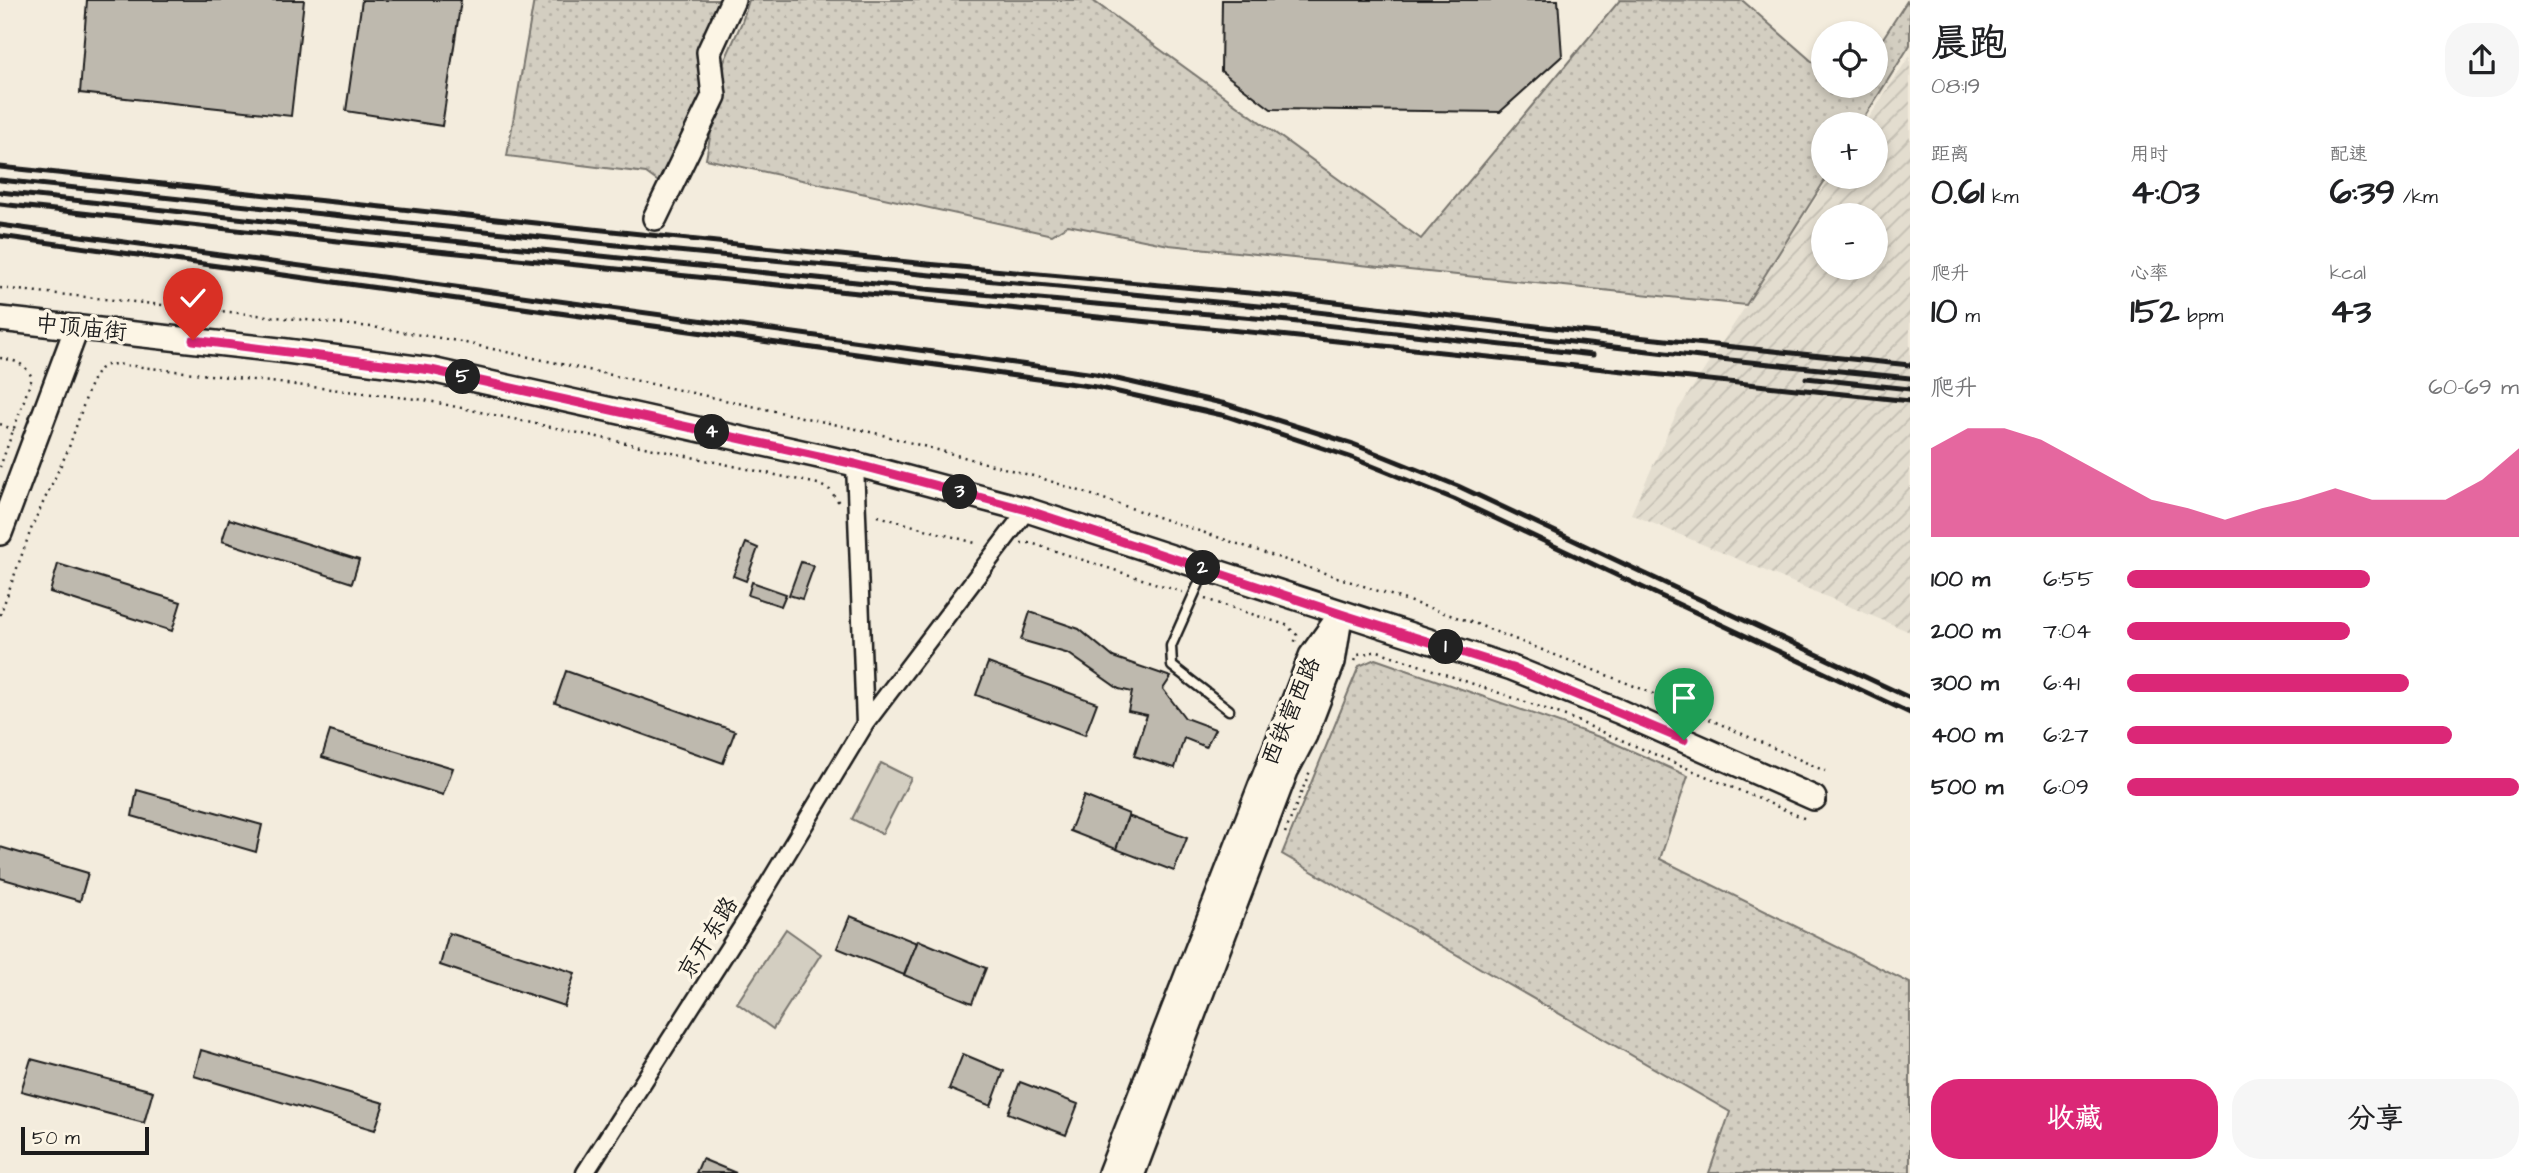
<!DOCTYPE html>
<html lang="zh">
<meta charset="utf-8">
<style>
:root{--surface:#fff;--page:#f6f6f6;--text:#202124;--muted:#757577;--accent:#db2777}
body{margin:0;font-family:"Architects Daughter","LXGW WenKai TC",sans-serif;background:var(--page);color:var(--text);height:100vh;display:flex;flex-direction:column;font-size:26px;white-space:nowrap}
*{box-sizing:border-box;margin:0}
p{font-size:23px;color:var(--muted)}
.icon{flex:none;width:38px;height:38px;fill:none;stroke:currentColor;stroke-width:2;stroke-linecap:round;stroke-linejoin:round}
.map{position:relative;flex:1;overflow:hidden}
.details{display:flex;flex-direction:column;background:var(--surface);width:630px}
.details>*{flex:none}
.fabs{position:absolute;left:1811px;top:21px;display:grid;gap:14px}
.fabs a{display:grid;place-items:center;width:77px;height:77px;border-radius:50%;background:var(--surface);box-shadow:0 4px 10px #0003;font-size:35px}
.scale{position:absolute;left:21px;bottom:18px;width:128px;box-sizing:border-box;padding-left:7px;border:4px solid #1c1c1c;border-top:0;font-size:19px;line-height:24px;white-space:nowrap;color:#1c1c1c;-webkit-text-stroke:5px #fcf5e5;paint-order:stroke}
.pin{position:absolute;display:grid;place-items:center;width:60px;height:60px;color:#fff;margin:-72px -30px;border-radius:50% 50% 50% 0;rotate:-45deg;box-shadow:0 0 7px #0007}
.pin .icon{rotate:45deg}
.km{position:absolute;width:35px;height:35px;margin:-18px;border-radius:50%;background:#222;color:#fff;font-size:19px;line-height:35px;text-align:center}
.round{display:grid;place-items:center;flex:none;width:74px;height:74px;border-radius:28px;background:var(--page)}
.overview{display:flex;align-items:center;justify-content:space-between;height:119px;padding:0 21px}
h1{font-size:38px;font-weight:800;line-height:52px}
.figures{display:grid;grid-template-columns:repeat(3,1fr);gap:10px;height:119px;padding:7px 21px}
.figures div{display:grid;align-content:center}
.figures b{font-size:35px;font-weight:800}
.figures small{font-size:19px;font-weight:400}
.figures p{font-size:19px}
.chart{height:196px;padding:14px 21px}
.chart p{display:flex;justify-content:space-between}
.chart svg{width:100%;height:126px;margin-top:7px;fill:var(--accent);opacity:.7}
.action{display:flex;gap:14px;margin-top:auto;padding:14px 21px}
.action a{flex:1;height:80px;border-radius:28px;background:var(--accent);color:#fff;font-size:28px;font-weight:800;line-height:80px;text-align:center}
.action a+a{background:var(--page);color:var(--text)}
ul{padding:0 21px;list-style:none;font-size:23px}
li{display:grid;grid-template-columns:112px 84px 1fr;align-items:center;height:52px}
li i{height:18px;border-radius:9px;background:var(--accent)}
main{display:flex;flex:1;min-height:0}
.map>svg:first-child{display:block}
</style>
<main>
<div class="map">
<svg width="1910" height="1173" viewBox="0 0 1910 1173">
<defs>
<pattern id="industrial-furrows" width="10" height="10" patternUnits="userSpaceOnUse" patternTransform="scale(1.75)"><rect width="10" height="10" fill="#e3ddcf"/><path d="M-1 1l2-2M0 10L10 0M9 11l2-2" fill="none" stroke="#c2bdb1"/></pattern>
<pattern id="park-dots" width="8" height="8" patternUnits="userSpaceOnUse" patternTransform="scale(1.75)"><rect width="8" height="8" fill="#d3cec1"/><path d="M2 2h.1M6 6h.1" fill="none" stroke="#b5b0a5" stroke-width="1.8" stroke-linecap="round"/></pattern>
</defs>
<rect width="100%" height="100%" fill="#f3ecdd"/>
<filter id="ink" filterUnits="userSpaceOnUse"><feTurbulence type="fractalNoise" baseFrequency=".0143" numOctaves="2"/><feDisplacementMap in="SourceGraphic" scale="14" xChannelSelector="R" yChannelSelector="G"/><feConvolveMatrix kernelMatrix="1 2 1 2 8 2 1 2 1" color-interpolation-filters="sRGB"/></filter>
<g filter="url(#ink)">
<path fill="url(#industrial-furrows)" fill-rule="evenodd" d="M1910,55V632L1631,514L1678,410L1830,177H1876V124H1865ZM1824,215H1876V268H1824Z"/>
<path fill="#d3cec1" stroke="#78756e" stroke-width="2" d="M881,763L911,778L882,834L852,819Z
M786,929L821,954L773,1029L737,1003Z"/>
<path fill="url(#park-dots)" stroke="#78756e" stroke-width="2" d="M534,0H724L707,96L664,186L646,173L507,156Z
M749,0H1092L1421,239L1620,0L1743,1L1823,71L1824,86H1841L1848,92L1852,86H1876V49L1907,1L1910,4V45L1860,124H1824V177H1827L1746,305L1169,245L1068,225L1052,235L706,159L724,62L742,22Z
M1375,659L1605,739L1688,776L1660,859L1910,983V1173H1709L1730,1112L1282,854L1359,666Z"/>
<path fill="#beb9ae" stroke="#1c1c1c" stroke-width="2" d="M87,0H304L291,116L80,93Z
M362,0H461L442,126L346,111Z
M1222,0H1558L1562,56L1500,112L1271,109L1221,71Z
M229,519L359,560L352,583L222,541Z
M746,543L758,548L746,581L733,576Z
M801,562L814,566L802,599L789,595Z
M58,564L181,602L172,631L50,592Z
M752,582L786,594L781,606L748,595Z
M1030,612L1079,629L1113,657L1171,677L1163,689L1185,718L1215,729L1206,747L1184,738L1175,768L1134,756L1147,715L1128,711L1132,692L1119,689L1069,654L1021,640Z
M988,663L1097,703L1085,735L976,695Z
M566,671L735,731L723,763L555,703Z
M330,731L453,768L443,795L322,757Z
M137,790L262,825L256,852L132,816Z
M1084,796L1129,814L1116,849L1070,831Z
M1128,816L1187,838L1174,871L1116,849Z
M0,847L88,873L80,901L0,878Z
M850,916L917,943L904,975L837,948Z
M449,933L575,973L564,1006L440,965Z
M918,940L986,968L972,1003L904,975Z
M201,1050L384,1103L375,1130L194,1076Z
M963,1054L1004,1071L991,1106L949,1089Z
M31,1059L153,1091L144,1123L21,1091Z
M1020,1082L1078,1104L1066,1135L1008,1113Z
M702,1159L736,1173H696Z"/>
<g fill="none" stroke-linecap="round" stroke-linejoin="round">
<g stroke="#1c1c1c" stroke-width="13">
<path id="lane" d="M1204,572L1171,646L1172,666L1229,710"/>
</g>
<g stroke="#1c1c1c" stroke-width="21">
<path id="street" d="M855,464L865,724
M585,1173L751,913L865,724L1027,510"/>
</g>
<g stroke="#1c1c1c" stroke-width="28">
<path id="secondary" d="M655,218L714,96L709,52L733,0
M0,319L279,350L431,370L855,464L1027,510L1512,668L1618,711L1814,798
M0,533L77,327
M1110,1173L1311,656L1341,614
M1133,1173L1286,771L1305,735L1333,662L1339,624"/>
</g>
<path stroke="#1c1c1c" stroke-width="2.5" stroke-dasharray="2 5" stroke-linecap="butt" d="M0,288L372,327L452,340L879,434L1044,479L1471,622L1642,689L1825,771
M0,358C15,360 26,364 32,378L0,467
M0,424L14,430
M878,516L979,544
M1021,543H1031L1182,592
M1205,599L1286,625L1297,635L1294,644
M0,615L33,524L68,450L91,383L100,369L107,365L116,364L424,400L818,484L830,490L840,504
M1355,661L1358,655L1378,651L1563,715L1806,819
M1285,833L1310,771"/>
<use href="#lane" stroke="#fcf5e5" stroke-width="8"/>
<use href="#street" stroke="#fcf5e5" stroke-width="16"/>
<use href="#secondary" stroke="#fcf5e5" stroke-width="23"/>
<path stroke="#1c1c1c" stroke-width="5" d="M0,167L927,264L1293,297L1578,331L1910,365
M0,180L645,248L1291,309L1700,357L1910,378
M0,192L354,231L925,289L1289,321L1593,355
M0,204L347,242L1289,336L1910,401
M0,225L1095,374L1226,404L1353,444L1458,486L1910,698
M0,236L1096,387L1226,416L1350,457L1454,499L1910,713
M1806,378L1910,389"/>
</g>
</g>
<g fill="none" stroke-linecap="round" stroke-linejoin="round" filter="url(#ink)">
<g stroke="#fff" stroke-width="14">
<path id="route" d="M193,340L431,370L855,464L1027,510L1341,614L1512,668L1684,740"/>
</g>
<use href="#route" stroke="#db2777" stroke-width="9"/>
</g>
<g text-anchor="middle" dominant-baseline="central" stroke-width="7" stroke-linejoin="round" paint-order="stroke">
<g font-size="23" fill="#1c1c1c" stroke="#fcf5e5">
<text transform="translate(81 328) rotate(6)">中顶庙街</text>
<text transform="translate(1291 711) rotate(-67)">西铁营西路</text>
<text transform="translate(708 938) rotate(-58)">京开东路</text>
</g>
</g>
</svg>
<div class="fabs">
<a><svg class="icon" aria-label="locate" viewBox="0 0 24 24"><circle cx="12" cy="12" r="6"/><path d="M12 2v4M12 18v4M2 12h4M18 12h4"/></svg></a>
<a>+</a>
<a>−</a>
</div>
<div class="scale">50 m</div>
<div class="pin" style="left:1684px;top:740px;background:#1e9e55"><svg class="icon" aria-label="arrive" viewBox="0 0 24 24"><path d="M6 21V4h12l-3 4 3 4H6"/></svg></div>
<div class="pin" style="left:193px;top:340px;background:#d93025"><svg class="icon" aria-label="check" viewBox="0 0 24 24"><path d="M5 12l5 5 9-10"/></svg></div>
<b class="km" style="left:1446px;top:647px">1</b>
<b class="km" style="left:1203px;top:568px">2</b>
<b class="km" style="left:960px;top:492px">3</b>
<b class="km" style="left:712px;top:432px">4</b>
<b class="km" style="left:463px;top:377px">5</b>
</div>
<section class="details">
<div class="overview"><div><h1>晨跑</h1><p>08:19</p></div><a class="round"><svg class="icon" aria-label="share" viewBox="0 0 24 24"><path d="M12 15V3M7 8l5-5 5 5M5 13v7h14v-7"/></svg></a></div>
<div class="figures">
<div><p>距离</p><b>0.61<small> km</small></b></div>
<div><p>用时</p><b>4:03</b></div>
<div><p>配速</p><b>6:39<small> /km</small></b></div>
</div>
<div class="figures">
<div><p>爬升</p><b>10<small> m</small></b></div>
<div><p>心率</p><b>152<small> bpm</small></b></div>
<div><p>kcal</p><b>43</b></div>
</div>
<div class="chart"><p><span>爬升</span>60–69 m</p>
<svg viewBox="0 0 160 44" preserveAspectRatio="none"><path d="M0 44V13L10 6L20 6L30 10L40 17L50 24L60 31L70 34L80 38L90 34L100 31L110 27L120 31L130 31L140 31L150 24L160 13V44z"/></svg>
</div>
<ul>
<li><b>100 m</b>6:55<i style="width:62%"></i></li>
<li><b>200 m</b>7:04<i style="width:57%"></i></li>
<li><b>300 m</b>6:41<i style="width:72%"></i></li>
<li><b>400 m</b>6:27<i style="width:83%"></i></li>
<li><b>500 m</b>6:09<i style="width:100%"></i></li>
</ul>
<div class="action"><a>收藏</a><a>分享</a></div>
</section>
</main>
